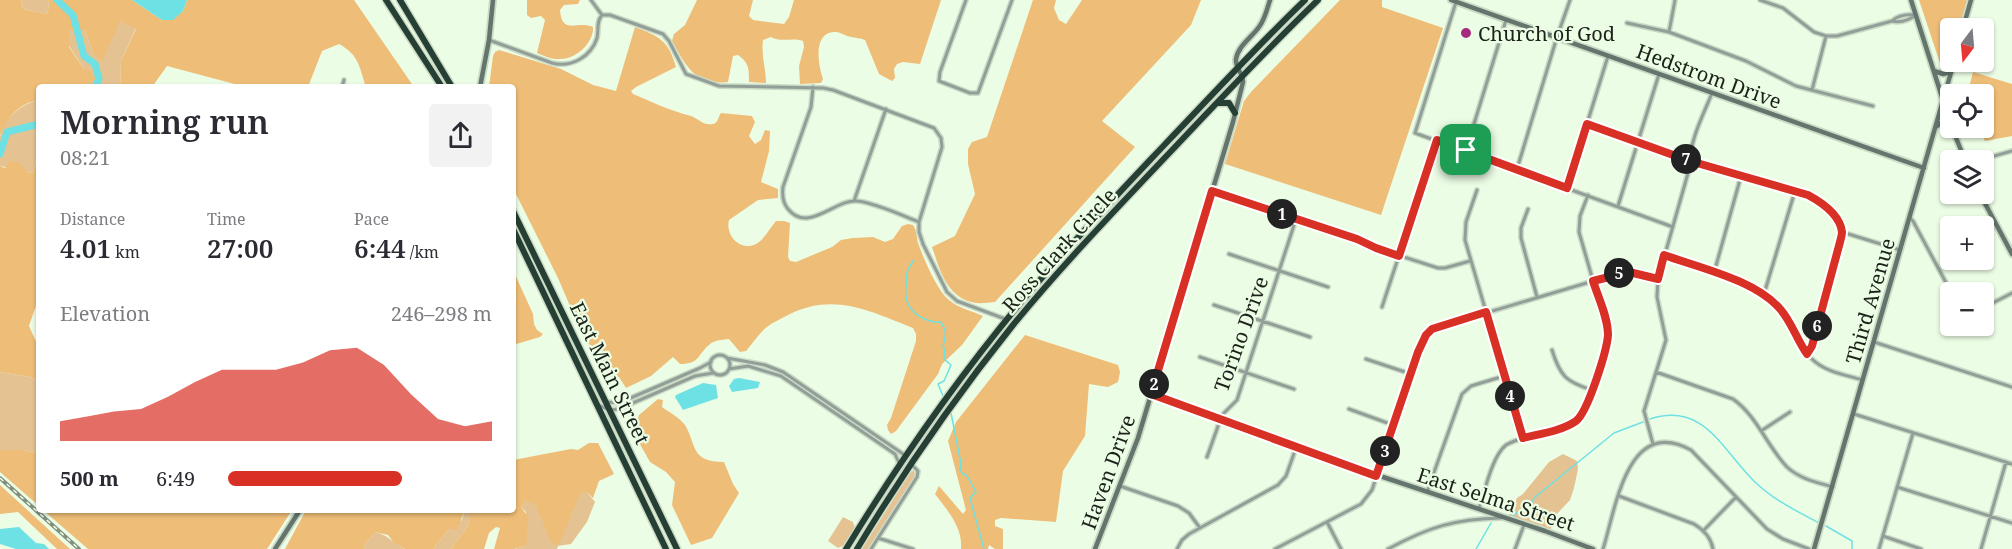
<!DOCTYPE html>
<meta charset="utf-8">
<style>
:root{--surface:#fff;--page:#f2f2f3;--text:#2b2b33;--muted:#7c7c81;--accent:#d93025}
body{margin:0;font-family:"Noto Serif",serif;background:var(--page);color:var(--text);height:100vh;display:flex;flex-direction:column;font-size:22px;white-space:nowrap}
*{box-sizing:border-box;margin:0}
p{font-size:20px;color:var(--muted)}
.icon{flex:none;width:33px;height:33px;fill:none;stroke:currentColor;stroke-width:2;stroke-linecap:round;stroke-linejoin:round}
.map{position:relative;flex:1;overflow:hidden}
.drawer{position:absolute;left:36px;top:84px;width:480px;height:429px;display:flex;flex-direction:column;background:var(--surface);border-radius:6px;box-shadow:0 2px 4px #0004}
.drawer>*{flex:none}
.needle{width:39px;rotate:196deg}
.controls{position:absolute;left:1940px;top:18px;display:grid;gap:12px}
.controls a{display:grid;place-items:center;width:54px;height:54px;border-radius:6px;background:var(--surface);box-shadow:0 2px 4px #0004;font-size:30px}
.pin{position:absolute;display:grid;place-items:center;width:51px;height:51px;color:#fff;margin:-26px;border-radius:12px;box-shadow:0 3px 9px #0006}
.km{position:absolute;width:30px;height:30px;margin:-15px;border-radius:50%;background:#222;color:#fff;font-size:16px;line-height:30px;text-align:center}
.round{display:grid;place-items:center;flex:none;width:63px;height:63px;border-radius:6px;background:var(--page)}
.overview{display:flex;align-items:center;justify-content:space-between;height:102px;padding:0 24px}
h1{font-size:33px;font-weight:600;line-height:45px}
.figures{display:grid;grid-template-columns:repeat(3,1fr);gap:9px;height:102px;padding:6px 24px}
.figures div{display:grid;align-content:center}
.figures b{font-size:26px;font-weight:600}
.figures small{font-size:16px;font-weight:400}
.figures p{font-size:16px}
.chart{height:168px;padding:12px 24px}
.chart p{display:flex;justify-content:space-between}
.chart svg{width:100%;height:108px;margin-top:6px;fill:var(--accent);opacity:.7}
ul{padding:0 24px;list-style:none;font-size:20px}
li{display:grid;grid-template-columns:96px 72px 1fr;align-items:center;height:45px}
li i{height:15px;border-radius:8px;background:var(--accent)}
.map>svg:first-child{display:block}
</style>
<div class="map">
<svg width="2012" height="549" viewBox="0 0 2012 549">
<rect width="100%" height="100%" fill="#ecfde5"/>
<path fill="#e5c291" d="M21,0H48L49,6L47,14L23,9Z
M120,21L136,28L121,61L120,87H89L95,80L84,69L69,46V30H85L93,53Z
M39,100V147L33,173L0,166C0,156 0,146 0,137C3,119 22,103 39,100Z
M0,372L30,377L39,381V454L23,450H0Z
M1563,454L1577,461L1578,469L1574,488L1570,500L1556,515L1550,531L1508,517L1517,498L1523,494L1549,462Z
M914,470L916,477L870,549H862L910,473Z
M582,492H587L595,502L587,522L571,544L558,546L557,549H514L525,546L526,512L521,507L526,501L535,503L578,497Z
M465,510H470V523L451,549H433L449,529L462,520Z
M843,517L853,522L855,528L844,545L838,548L828,541Z
M375,532C388,535 393,543 405,549H364L365,544Z"/>
<path fill="#eebd77" d="M0,0H21L23,9L47,14L49,6L48,0H132L162,20H172L183,11L187,0H354L414,87H366C359,66 359,55 339,44L322,51L308,87H246L167,66L152,87H120L121,61L136,29L120,21L102,61L93,53L85,30H69V47L84,69L91,71L95,80L89,87H39V100C19,103 8,117 0,135Z
M527,0H580L578,4L564,5L560,10C562,36 578,20 593,27C594,43 576,59 561,59C552,60 544,56 537,53L545,20L541,16L531,18L527,15Z
M697,0H753L749,16L753,20L784,24L789,17L794,0H941L920,64L903,62L897,64L894,69L895,78L892,81L879,74L865,40C860,38 856,38 851,37C846,36 841,33 837,32C812,30 818,65 823,79L821,83L800,84L799,66L804,47L803,41C791,37 782,43 771,37L763,40C761,56 766,68 766,83L749,82C749,68 749,63 738,55L733,56L728,82C695,86 686,66 672,41L674,34L685,25Z
M1033,0H1056L1054,8L1059,20L1066,24L1082,0H1201L1191,25L1102,121L1135,147L995,302C990,302 982,304 976,303C947,299 940,270 932,247L955,236L975,194L968,164V149L972,142L987,137Z
M1340,0H1382V7L1443,28L1381,215L1225,164L1244,101L1251,92Z
M1919,0H1967L1959,28H1950V59L1942,69Z
M635,27C659,36 669,41 676,67L636,87L631,91L633,94C652,102 671,111 691,116C699,119 704,126 713,124C718,123 718,117 721,113L752,116L755,122L749,136L755,144L761,140L765,130L770,131L769,151L761,182L778,189V198L758,200L729,220C725,235 740,252 756,244C763,241 770,228 776,221H784L790,223L788,257L790,261L796,262L832,247L841,240L853,238L873,237L885,242L893,239L902,226L908,224L913,225C917,231 916,236 918,243C924,259 936,289 949,300C958,308 972,311 983,316L962,345L942,364L938,374L896,431L891,434L888,430L887,425L891,418L916,341V334L913,328C869,311 834,292 788,315C781,319 773,322 767,327C759,333 753,343 746,351L740,352L729,339C721,340 714,340 709,345C697,355 700,364 680,364L673,357L651,376L626,388L619,377H609L594,348L585,341L558,278L513,188V87H489L493,56L495,52L499,50L561,69L593,85L616,91Z
M1973,72L2012,84V136L1985,141L1978,128H1983V94H1976L1969,88Z
M39,147V297L29,326L39,348V381L30,377L0,372V166L5,168L10,161L20,163L27,172L33,173Z
M513,270L533,314L534,324L537,330L543,334L540,337L513,345Z
M1025,335L1118,365L1120,372L1118,382L1108,387L1089,384L1085,436L1063,471L1056,522L1001,518L995,520V526L1003,529V549H995L989,545L988,549H961C963,527 947,510 935,494L939,486L963,514L966,510L948,441L956,422Z
M658,399L663,400L662,407C669,412 680,418 685,425C697,445 690,462 724,462L733,484L739,493L712,538L691,545L672,505L675,482L666,472L650,462L637,439L635,427L639,415Z
M589,443H598L614,474L599,481L593,498L587,492H582L578,498L560,542L555,545L551,541L535,504L526,501L521,507L529,518C524,531 530,536 525,546L514,549H494L500,528L496,527L489,533L484,549H451L470,523V510H513V460L571,449L578,450Z
M0,450H23L39,454V506L0,472Z
M0,485L70,549H57L18,512L0,514Z
M43,510H292L267,549H88Z
M306,510H465L457,530L449,529L433,549H405L394,543L388,535L375,532L365,544L364,549H285Z"/>
<path fill="#6ee1e4" d="M132,0H187L183,11L173,20H162Z
M739,378L760,382L758,388L732,392L729,386L734,379Z
M703,383L716,385L718,398L683,410L675,397L676,395Z
M19,527L36,543L44,544L49,549H16L0,544V529Z"/>
<g fill="none" stroke-linecap="round" stroke-linejoin="round">
<path stroke="#6ee1e4" stroke-width="1.5" d="M914,260C905,272 907,274 906,287C904,303 912,314 927,320C933,322 936,323 941,322C948,334 945,335 943,347L945,349L944,359L951,365L944,381L938,384L943,396
M951,413L961,464L960,469L962,473L967,476L976,492L970,498L984,549
M1650,419C1705,401 1723,452 1756,483C1775,501 1797,511 1819,523
M1512,516L1531,504L1534,498L1614,433L1643,422
M1826,526L1852,541V549
M1476,549L1491,523"/>
<path stroke="#6ee1e4" stroke-width="7" d="M57,0L73,15L84,56L95,64L99,79L95,87
M0,154L7,132L39,124"/>
<g stroke="#cbdac5" stroke-width="6">
<path id="street" d="M591,0L602,15
M966,0L940,72L939,81L970,93H978L1012,0
M1760,0L1783,8L1814,32L1826,36H1837L1892,21C1900,23 1909,20 1916,15
M1456,2L1415,133L1673,227
M602,15H610L663,34L669,41L686,74L719,86L823,88L833,90L934,128L941,138L942,147L919,222V232L923,244L947,292L957,301L1008,320
M1892,21C1898,15 1907,14 1916,15
M1627,23L1669,32L1746,61L1796,86L1873,106
M1669,32L1675,0
M489,40L552,63C571,68 591,57 597,38C599,29 596,22 602,15
M342,87L344,80
M813,87L811,107L783,187C782,195 783,203 788,209C808,234 835,199 857,201C876,203 901,215 919,222
M1812,90L1826,36
M1587,124L1690,161L1808,195C1824,203 1835,215 1842,232L1900,250
M1466,150L1506,20
M1980,160L2012,151
M1517,169L1557,37L1570,0
M1567,188L1608,56
M1477,190L1466,222L1465,240L1523,438
M1212,191L1357,239L1376,248L1438,268H1445L1470,261
M854,201L886,109
M1618,206L1659,74
M1528,209L1521,228V238L1537,297
M1910,218L1913,221L1951,292
M1229,254L1328,287
M1665,255C1693,265 1740,277 1763,293C1790,313 1792,340 1812,359C1825,372 1846,375 1863,380
M1714,273L1741,176
M1764,294L1795,191
M1214,305L1310,337
M1382,307L1437,140
M1983,308L2012,293
M1874,342L2012,387
M1552,350C1560,376 1566,382 1592,390
M1807,354L1812,346L1842,232
M710 365a10 10 0 1 1 20 0a10 10 0 1 1-20 0Z
M1200,357L1294,389
M727,358L765,365L783,372L906,456
M1366,359L1411,374
M729,369L748,366L781,376L895,454L899,463
M1656,372L1733,399C1757,416 1767,446 1787,467C1800,479 1816,482 1833,487
M608,402L618,403L626,400L700,368L711,362
M598,405L610,410L619,409L695,376L713,373
M1349,409L1393,425
M1854,414L2012,464
M1761,431L1790,412
M1653,444L1644,411L1666,340L1657,297L1658,279L1690,166C1689,141 1703,116 1712,93
M1207,457L1222,415L1237,400L1296,219
M1120,486L1178,506L1189,513L1200,528
M1897,487L2012,523
M1427,492L1462,394L1471,386L1504,376
M1619,496L1694,524C1704,530 1711,537 1713,549
M1479,508C1485,491 1492,456 1506,445C1516,439 1530,436 1541,433C1553,430 1567,428 1576,421C1590,410 1601,362 1607,344L1608,333L1579,232L1580,216L1588,195
M1327,522L1341,549
M1704,530L1736,497
M1883,536L1921,549
M878,538L913,549
M871,549L917,477L918,471L912,465
M1177,549L1182,540L1189,534L1278,485L1286,476L1296,448
M1275,549L1361,504L1372,490L1418,352L1426,335L1432,329L1620,273H1638L1658,279
M1388,549C1429,527 1454,519 1501,518
M1515,549L1524,525
M1603,549C1616,508 1627,415 1691,450L1767,529L1783,539L1809,549
M1879,549L1913,433
M1981,549L2006,462"/>
</g>
<g stroke="#cbdac5" stroke-width="8">
<path id="secondary" d="M1451,0L1924,168
M1911,0L1950,122
M1963,28L1971,0
M1934,71L1943,74L1951,72
M480,87L489,40L493,0
M1937,126L1942,122L1950,125
M1952,128L1965,160
M1980,194L2012,254
M1151,394L1296,448L1545,531L1593,549
M275,549L300,510
M1095,549L1138,438L1233,122L1243,82C1243,73 1235,68 1236,59C1238,46 1252,37 1259,27C1265,19 1267,9 1270,0
M1814,549L1954,62"/>
</g>
<g stroke="#cbdac5" stroke-width="9">
<path id="highway" d="M386,0L442,87
M400,0L452,87
M1217,103H1229L1235,113
M513,211L677,549
M513,229L666,549
M846,549C899,462 957,379 1022,301C1069,245 1119,193 1169,140C1214,93 1258,45 1305,0
M857,549C904,471 956,396 1013,325C1064,263 1120,205 1175,147C1222,97 1269,47 1318,0"/>
</g>
<use href="#street" stroke="#929f99" stroke-width="3"/>
<use href="#secondary" stroke="#63756d" stroke-width="4.5"/>
<use href="#highway" stroke="#263f35" stroke-width="6"/>
<g stroke="#828e7e" stroke-width="4">
<path id="rail" d="M0,478L79,549"/>
</g>
<use href="#rail" stroke="#ecfde5" stroke-width="1.5" stroke-dasharray="4.5" stroke-linecap="butt"/>
</g>
<g fill="none" stroke-linecap="round" stroke-linejoin="round">
<g stroke="#fff" stroke-width="12">
<path id="route" d="M1587,124L1690,161L1808,195C1821,202 1840,215 1842,232C1842,235 1841,238 1840,242L1812,346L1807,354C1797,340 1792,323 1781,310C1756,280 1700,268 1664,255L1658,279L1629,272L1593,281C1598,297 1608,317 1608,335C1607,350 1588,412 1576,421C1562,431 1539,434 1523,438L1486,312L1432,329L1426,335L1418,352L1376,476L1151,394L1212,191L1357,239L1376,248L1399,256L1437,140L1567,188Z"/>
</g>
<use href="#route" stroke="#d93025" stroke-width="8"/>
</g>
<circle fill="#a62b7f" stroke="#ecfde5" stroke-width="2" cx="1466" cy="33" r="6"/>
<g text-anchor="middle" dominant-baseline="central" stroke-width="4.5" stroke-linejoin="round" paint-order="stroke">
<g font-size="20" fill="#1c221a" stroke="#ecfde5" text-anchor="start">
<text x="1478" y="33">Church of God</text>
</g>
<g font-size="20" fill="#1c221a" stroke="#ecfde5">
<text transform="translate(1709 76) rotate(20)">Hedstrom Drive</text>
<text transform="translate(1059 250) rotate(-48)">Ross Clark Circle</text>
<text transform="translate(1870 301) rotate(-74)">Third Avenue</text>
<text transform="translate(1241 334) rotate(-70)">Torino Drive</text>
<text transform="translate(610 373) rotate(64)">East Main Street</text>
<text transform="translate(1108 472) rotate(-70)">Haven Drive</text>
<text transform="translate(1496 499) rotate(18)">East Selma Street</text>
</g>
</g>
</svg>
<div class="controls">
<a><svg class="needle" viewBox="-14 -14 28 28"><path d="M0-13l5 13h-10z" fill="#e53935"/><path d="M0 13l5-13h-10z" fill="#7c7c81"/></svg></a>
<a><svg class="icon" aria-label="locate" viewBox="0 0 24 24"><circle cx="12" cy="12" r="6"/><path d="M12 2v4M12 18v4M2 12h4M18 12h4"/></svg></a>
<a><svg class="icon" aria-label="layers" viewBox="0 0 24 24"><path d="M12 4l9 5-9 5-9-5zM3 14l9 5 9-5"/></svg></a>
<a>+</a>
<a>−</a>
</div>
<div class="pin" style="left:1466px;top:150px;background:#1e9e55"><svg class="icon" aria-label="arrive" viewBox="0 0 24 24"><path d="M6 21V4h12l-3 4 3 4H6"/></svg></div>
<b class="km" style="left:1282px;top:214px">1</b>
<b class="km" style="left:1154px;top:384px">2</b>
<b class="km" style="left:1385px;top:451px">3</b>
<b class="km" style="left:1510px;top:396px">4</b>
<b class="km" style="left:1619px;top:273px">5</b>
<b class="km" style="left:1817px;top:326px">6</b>
<b class="km" style="left:1686px;top:159px">7</b>
<section class="drawer">
<div class="overview"><div><h1>Morning run</h1><p>08:21</p></div><a class="round"><svg class="icon" aria-label="share" viewBox="0 0 24 24"><path d="M12 15V3M7 8l5-5 5 5M5 13v7h14v-7"/></svg></a></div>
<div class="figures">
<div><p>Distance</p><b>4.01<small> km</small></b></div>
<div><p>Time</p><b>27:00</b></div>
<div><p>Pace</p><b>6:44<small> /km</small></b></div>
</div>
<div class="chart"><p><span>Elevation</span>246–298 m</p>
<svg viewBox="0 0 160 44" preserveAspectRatio="none"><path d="M0 44V36L10 34L20 32L30 31L40 26L50 20L60 15L70 15L80 15L90 12L100 7L110 6L120 13L130 25L140 35L150 38L160 36V44z"/></svg>
</div>
<ul>
<li><b>500 m</b>6:49<i style="width:66%"></i></li>
</ul>
</section>
</div>
